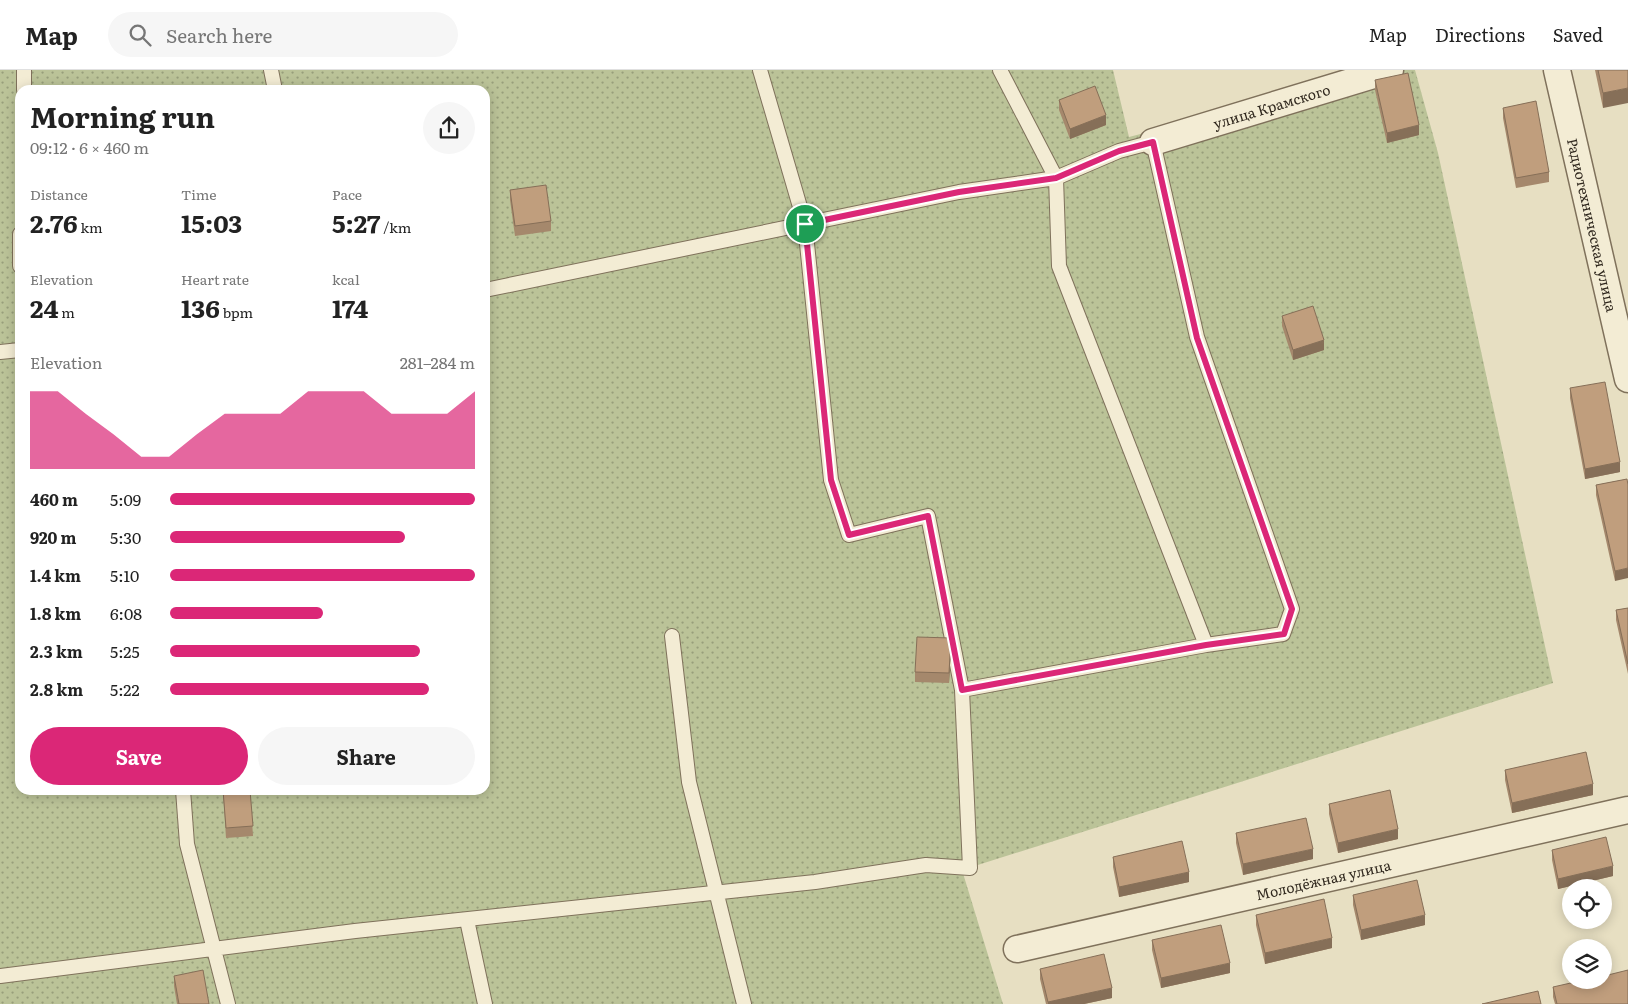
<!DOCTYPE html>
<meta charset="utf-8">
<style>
:root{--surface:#fff;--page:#f6f6f6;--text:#222;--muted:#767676;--line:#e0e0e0;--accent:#db2777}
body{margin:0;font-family:Literata,serif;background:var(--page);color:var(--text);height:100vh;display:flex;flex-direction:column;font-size:19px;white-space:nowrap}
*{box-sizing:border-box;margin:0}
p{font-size:16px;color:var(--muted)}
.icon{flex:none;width:28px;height:28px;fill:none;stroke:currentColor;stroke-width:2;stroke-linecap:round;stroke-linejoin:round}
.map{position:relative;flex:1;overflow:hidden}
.details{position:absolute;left:15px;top:15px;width:475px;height:710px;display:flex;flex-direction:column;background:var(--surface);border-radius:15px;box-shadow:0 2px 12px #0003}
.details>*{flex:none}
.tools{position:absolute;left:1562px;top:809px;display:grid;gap:10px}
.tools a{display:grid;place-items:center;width:50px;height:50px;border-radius:50%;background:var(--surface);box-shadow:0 2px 12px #0003;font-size:25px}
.pin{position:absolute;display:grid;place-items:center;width:42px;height:42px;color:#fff;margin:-21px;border:2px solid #fff;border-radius:50%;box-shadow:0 1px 5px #0007}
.round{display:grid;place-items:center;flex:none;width:52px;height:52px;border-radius:26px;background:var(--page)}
.headline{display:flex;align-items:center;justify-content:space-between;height:85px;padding:0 15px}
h1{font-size:28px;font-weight:700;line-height:38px}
.stats{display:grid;grid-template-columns:repeat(3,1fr);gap:8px;height:85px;padding:5px 15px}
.stats div{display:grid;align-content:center}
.stats b{font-size:25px;font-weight:700}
.stats small{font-size:14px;font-weight:400}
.stats p{font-size:14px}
.chart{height:140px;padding:10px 15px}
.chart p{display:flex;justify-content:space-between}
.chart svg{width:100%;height:90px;margin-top:5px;fill:var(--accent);opacity:.7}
.primary-button{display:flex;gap:10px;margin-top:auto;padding:10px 15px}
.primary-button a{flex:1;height:58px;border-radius:30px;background:var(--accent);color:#fff;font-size:20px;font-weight:700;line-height:58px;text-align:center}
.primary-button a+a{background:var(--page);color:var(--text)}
ul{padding:0 15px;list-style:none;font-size:16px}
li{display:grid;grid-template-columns:80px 60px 1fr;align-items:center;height:38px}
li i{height:12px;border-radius:6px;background:var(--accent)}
header{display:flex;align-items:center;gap:30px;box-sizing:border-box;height:70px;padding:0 25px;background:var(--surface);border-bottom:1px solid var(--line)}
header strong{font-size:24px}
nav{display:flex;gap:28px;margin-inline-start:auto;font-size:18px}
.search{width:350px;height:45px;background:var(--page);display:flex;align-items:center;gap:12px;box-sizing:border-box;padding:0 18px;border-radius:28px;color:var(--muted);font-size:19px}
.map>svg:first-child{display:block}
</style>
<header>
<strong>Map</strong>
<div class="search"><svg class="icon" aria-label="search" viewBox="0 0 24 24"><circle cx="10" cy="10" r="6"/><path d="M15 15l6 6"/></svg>Search here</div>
<nav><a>Map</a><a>Directions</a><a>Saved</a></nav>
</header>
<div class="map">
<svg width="1628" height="934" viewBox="0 0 1628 934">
<defs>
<pattern id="park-dots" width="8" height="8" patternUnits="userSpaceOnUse" patternTransform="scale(1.25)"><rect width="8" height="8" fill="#bbc398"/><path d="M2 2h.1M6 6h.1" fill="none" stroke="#989e7b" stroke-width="1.8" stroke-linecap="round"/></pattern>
</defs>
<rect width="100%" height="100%" fill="#e7dfc2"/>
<path fill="url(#park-dots)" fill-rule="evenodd" d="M0,0H1113L1129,67L1387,0H1415L1438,83L1553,613L962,800L1003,934H0ZM20,20H485V720H20Z"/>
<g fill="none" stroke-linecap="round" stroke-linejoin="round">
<g stroke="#7f715b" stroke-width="16">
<path id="service" d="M24,0V20
M271,0L275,20
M1000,0L1056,108L1059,196L1206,575
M20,164V196
M485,220L959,122L1056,108L1119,81L1153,72L1197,267L1292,539L1283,564L1206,575L962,620
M0,282L20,280
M672,566L689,712L744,934
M183,720L187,774L228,934
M467,850L485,934
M0,906L355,861L815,812L926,795L970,798L962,620L928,446L849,465L831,410L805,154L760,0"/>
</g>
<g stroke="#7f715b" stroke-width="29">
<g id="minor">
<path id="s1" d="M1557,0L1628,309"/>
<path id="s2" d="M1153,72L1390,0"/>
<path id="s3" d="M1017,879L1628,740"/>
</g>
</g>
<use href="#service" stroke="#f3ecd4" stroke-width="14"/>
<use href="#minor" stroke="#f3ecd4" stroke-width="26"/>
</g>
<path fill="#a5886c" d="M1595,0H1628L1603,38Z
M1375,10L1419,65L1387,73L1375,20Z
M1059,30L1106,55L1070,69L1059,40Z
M1503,38L1549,102V112L1516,118L1503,48Z
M510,120L551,151V161L515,166L510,130Z
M1282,246L1324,280L1293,290L1282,256Z
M1570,318L1620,402L1585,409L1570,328Z
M1627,409L1615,511L1596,425V415Z
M1628,538V604L1616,550V540Z
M951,578L949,613L915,612V602Z
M1505,700L1593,725L1512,743L1505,710Z
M223,720H250L253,766L226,768Z
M1329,734L1398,769L1338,783L1329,744Z
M1236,763L1313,789L1243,805L1236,773Z
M1552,780L1613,806L1558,819L1552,790Z
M1113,787L1189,812L1119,827L1113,797Z
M1353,825L1425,855L1361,870L1353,835Z
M1256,845L1332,878L1265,894L1256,855Z
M1152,870L1230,903L1161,918L1152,880Z
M1040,899L1112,928L1084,934H1046L1040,909Z
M174,906L209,934H177L174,916Z
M1553,917L1628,934H1555L1553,927Z"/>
<path fill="#866f58" d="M1628,18V33L1603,38V23Z
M1106,45V55L1070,69V59Z
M1419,55V65L1387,73V63Z
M1324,270V280L1293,290V280Z
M1620,392V402L1585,409V399Z
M1628,498V508L1615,511V501Z
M951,568V578L949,613V603Z
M1593,714V725L1512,743V733Z
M1398,759V769L1338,783V773Z
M1313,779V789L1243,805V794Z
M1613,796V806L1558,819V809Z
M1189,802V812L1119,827V817Z
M1425,845V855L1361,870V860Z
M1332,868V878L1265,894V883Z
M1230,893V903L1161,918V908Z
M1112,918V928L1084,934H1048V932Z"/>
<path fill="#c09e7d" stroke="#866f58" d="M1598,0H1628V18L1603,23Z
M1408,3L1419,55L1387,63L1375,10Z
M1095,16L1106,45L1070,59L1059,30Z
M1536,31L1549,102L1516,108L1503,38Z
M546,115L551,151L515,156L510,120Z
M1313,236L1324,270L1293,280L1282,246Z
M1605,312L1620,392L1585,399L1570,318Z
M1627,409L1628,415V498L1615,501L1596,415Z
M1628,538V594L1616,540Z
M917,567L951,568L949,603L915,602Z
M1586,682L1593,714L1512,733L1505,700Z
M223,720H250L253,756L226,758Z
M1390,720L1398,759L1338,773L1329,734Z
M1306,748L1313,779L1243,794L1236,763Z
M1606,767L1613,796L1558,809L1552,780Z
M1182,771L1189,802L1119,817L1113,787Z
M1417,810L1425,845L1361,860L1353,825Z
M1324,829L1332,868L1265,883L1256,845Z
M1221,855L1230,893L1161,908L1152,870Z
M1104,884L1112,918L1048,932L1040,899Z
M203,900L209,934H179L174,906Z
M1628,900V934H1557L1553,917L1584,910H1604V906Z
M1538,921L1541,934H1482Z"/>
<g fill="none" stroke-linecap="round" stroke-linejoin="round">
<g stroke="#fff" stroke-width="10">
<path id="route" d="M1153,72L1197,268L1292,539L1284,564L1206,575L962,620L928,446L849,465L831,410L805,154L959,122L1056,108L1119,81Z"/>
</g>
<use href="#route" stroke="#db2777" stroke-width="6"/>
</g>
<g text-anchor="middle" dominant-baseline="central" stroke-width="4.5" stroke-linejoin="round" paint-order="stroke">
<g font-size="14" fill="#30281e" stroke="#f0e9d0">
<text stroke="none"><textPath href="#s2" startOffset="124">улица Крамского</textPath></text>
<text stroke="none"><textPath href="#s1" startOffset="159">Радиотехническая улица</textPath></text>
<text stroke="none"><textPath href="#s3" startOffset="314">Молодёжная улица</textPath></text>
</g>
</g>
</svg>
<div class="tools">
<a><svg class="icon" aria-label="locate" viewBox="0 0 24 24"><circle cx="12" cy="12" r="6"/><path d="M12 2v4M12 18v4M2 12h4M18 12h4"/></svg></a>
<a><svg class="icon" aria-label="layers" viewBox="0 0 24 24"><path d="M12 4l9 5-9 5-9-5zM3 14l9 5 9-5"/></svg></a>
</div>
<div class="pin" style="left:805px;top:154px;background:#1e9e55"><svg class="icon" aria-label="arrive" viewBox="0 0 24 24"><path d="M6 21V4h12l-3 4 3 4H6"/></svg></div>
<section class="details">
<div class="headline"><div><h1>Morning run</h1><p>09:12 · 6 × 460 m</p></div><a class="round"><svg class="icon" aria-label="share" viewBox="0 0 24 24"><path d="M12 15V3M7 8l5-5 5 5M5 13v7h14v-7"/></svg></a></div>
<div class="stats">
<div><p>Distance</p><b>2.76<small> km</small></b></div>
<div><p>Time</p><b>15:03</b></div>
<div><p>Pace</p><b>5:27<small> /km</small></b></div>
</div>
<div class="stats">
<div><p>Elevation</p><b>24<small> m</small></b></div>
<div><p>Heart rate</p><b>136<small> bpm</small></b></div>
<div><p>kcal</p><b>174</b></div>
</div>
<div class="chart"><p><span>Elevation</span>281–284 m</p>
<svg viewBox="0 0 160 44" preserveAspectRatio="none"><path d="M0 44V6L10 6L20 17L30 27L40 38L50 38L60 27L70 17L80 17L90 17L100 6L110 6L120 6L130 17L140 17L150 17L160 6V44z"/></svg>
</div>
<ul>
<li><b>460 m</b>5:09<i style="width:100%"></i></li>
<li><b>920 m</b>5:30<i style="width:77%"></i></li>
<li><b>1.4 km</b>5:10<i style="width:100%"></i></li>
<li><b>1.8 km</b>6:08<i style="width:50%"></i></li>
<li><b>2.3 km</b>5:25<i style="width:82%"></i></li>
<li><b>2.8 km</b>5:22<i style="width:85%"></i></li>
</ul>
<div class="primary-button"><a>Save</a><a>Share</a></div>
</section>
</div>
